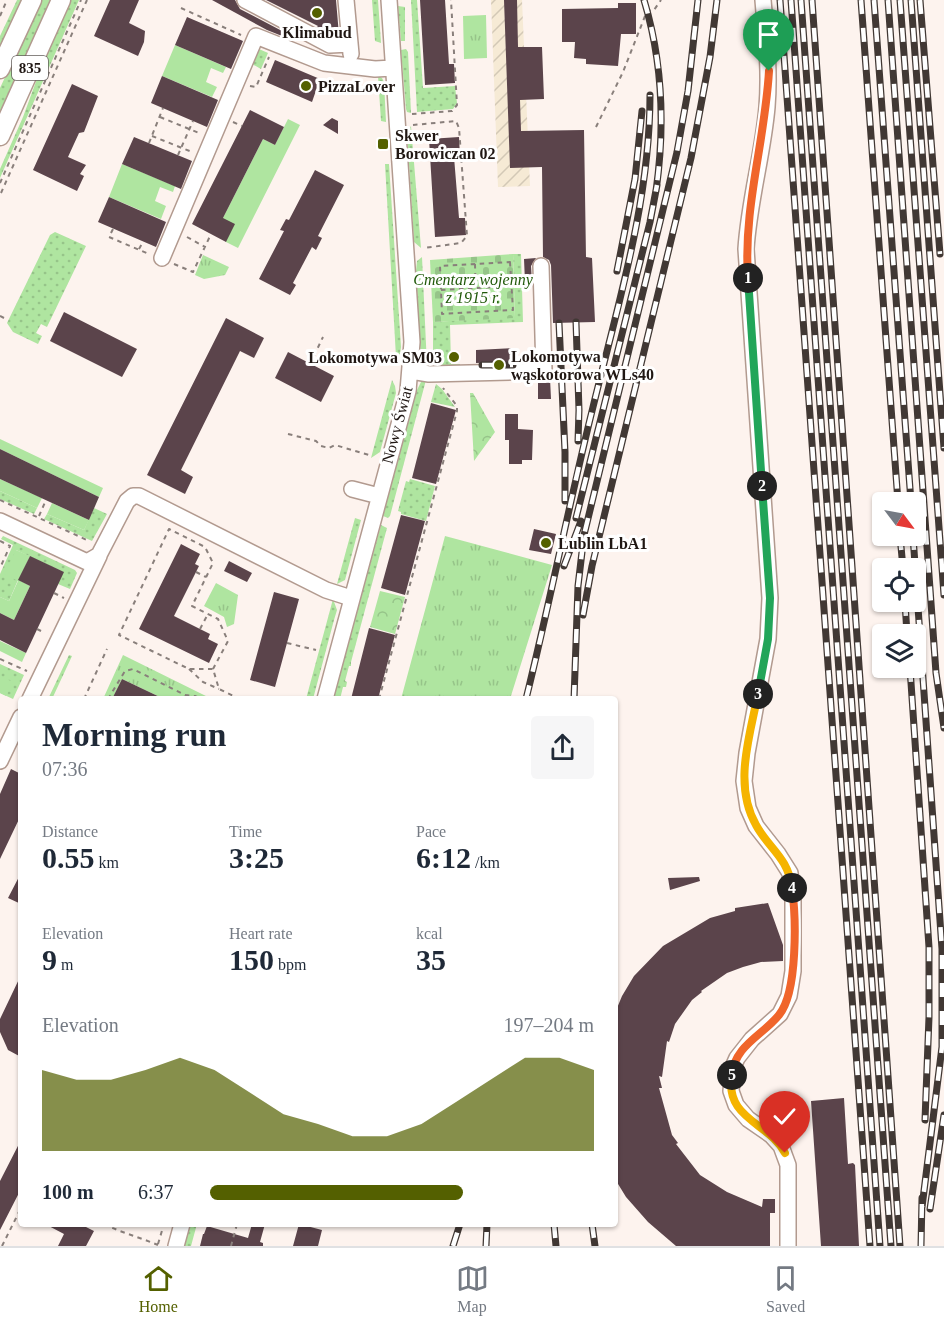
<!DOCTYPE html>
<meta charset="utf-8">
<style>
:root{--surface:#fff;--page:#f6f6f7;--text:#1f2937;--muted:#747a83;--line:#e0e1e3;--accent:#546000}
body{margin:0;font-family:Georgia,serif;background:var(--page);color:var(--text);height:100vh;display:flex;flex-direction:column;font-size:22px;white-space:nowrap}
*{box-sizing:border-box;margin:0}
p{font-size:20px;color:var(--muted)}
.icon{flex:none;width:33px;height:33px;fill:none;stroke:currentColor;stroke-width:2;stroke-linecap:round;stroke-linejoin:round}
.map{position:relative;flex:1;overflow:hidden}
.side{position:absolute;left:18px;top:696px;width:600px;height:531px;display:flex;flex-direction:column;background:var(--surface);border-radius:6px;box-shadow:0 2px 4px #0004}
.side>*{flex:none}
.needle{width:39px;rotate:122deg}
.buttons{position:absolute;left:872px;top:492px;display:grid;gap:12px}
.buttons a{display:grid;place-items:center;width:54px;height:54px;border-radius:6px;background:var(--surface);box-shadow:0 2px 4px #0004;font-size:30px}
.pin{position:absolute;display:grid;place-items:center;width:51px;height:51px;color:#fff;margin:-62px -26px;border-radius:50% 50% 50% 0;rotate:-45deg;box-shadow:0 0 6px #0007}
.pin .icon{rotate:45deg}
.km{position:absolute;width:30px;height:30px;margin:-15px;border-radius:50%;background:#222;color:#fff;font-size:16px;line-height:30px;text-align:center}
.round{display:grid;place-items:center;flex:none;width:63px;height:63px;border-radius:6px;background:var(--page)}
.headline{display:flex;align-items:center;justify-content:space-between;height:102px;padding:0 24px}
h1{font-size:33px;font-weight:700;line-height:45px}
.metrics{display:grid;grid-template-columns:repeat(3,1fr);gap:9px;height:102px;padding:6px 24px}
.metrics div{display:grid;align-content:center}
.metrics b{font-size:30px;font-weight:700}
.metrics small{font-size:16px;font-weight:400}
.metrics p{font-size:16px}
.chart{height:168px;padding:12px 24px}
.chart p{display:flex;justify-content:space-between}
.chart svg{width:100%;height:108px;margin-top:6px;fill:var(--accent);opacity:.7}
ul{padding:0 24px;list-style:none;font-size:20px}
li{display:grid;grid-template-columns:96px 72px 1fr;align-items:center;height:45px}
li i{height:15px;border-radius:8px;background:var(--accent)}
.dock{display:flex;justify-content:space-around;align-items:center;height:84px;border-top:2px solid var(--line);background:var(--surface);font-size:16px;color:var(--muted)}
.dock a{display:grid;justify-items:center;gap:3px}
.dock .active{color:var(--accent)}
.map>svg:first-child{display:block}
</style>
<div class="map">
<svg width="944" height="1246" viewBox="0 0 944 1246">
<defs>
<pattern id="industrial-furrows" width="10" height="10" patternUnits="userSpaceOnUse" patternTransform="scale(1.5)"><rect width="10" height="10" fill="#f6ead5"/><path d="M-1 1l2-2M0 10L10 0M9 11l2-2" fill="none" stroke="#d3c8b6"/></pattern>
<pattern id="grass-dots" width="8" height="8" patternUnits="userSpaceOnUse" patternTransform="scale(1.5)"><rect width="8" height="8" fill="#afe5a0"/><path d="M2 2h.1M6 6h.1" fill="none" stroke="#96c489" stroke-width="1.8" stroke-linecap="round"/></pattern>
<pattern id="forest-crowns" width="20" height="18" patternUnits="userSpaceOnUse" patternTransform="scale(1.5)"><rect width="20" height="18" fill="#afe5a0"/><path d="M2 6a3 3 0 1 1 6 0M12 15a3 3 0 1 1 6 0" fill="none" stroke="#96c489"/></pattern>
<pattern id="cemetery-stones" width="16" height="16" patternUnits="userSpaceOnUse" patternTransform="scale(1.5)"><rect width="16" height="16" fill="#afe5a0"/><path d="M2 7V4a2 2 0 0 1 4 0v3zM10 15v-3a2 2 0 0 1 4 0v3z" fill="#96c489"/></pattern>
<pattern id="park-tufts" width="24" height="20" patternUnits="userSpaceOnUse" patternTransform="scale(1.5)"><rect width="24" height="20" fill="#afe5a0"/><path d="M3 7l-1-3M5 7V3M7 7l1-3M15 17l-1-3M17 17v-4M19 17l1-3" fill="none" stroke="#96c489"/></pattern>
</defs>
<rect width="100%" height="100%" fill="#fdf3ee"/>
<path fill="url(#industrial-furrows)" d="M491,0H522L530,186L498,187Z"/>
<path fill="url(#grass-dots)" d="M17,0H24L0,49V36Z
M41,0H53L0,116V88Z
M71,0H79L0,178V169L23,117L45,57Z
M372,0H378L381,43L375,41Z
M411,0H417L423,88L455,86L457,103L453,109L417,112Z
M398,6L405,7V41H401Z
M259,49L268,53L261,69L252,64Z
M406,49L408,52L411,113L407,112L406,109L401,50Z
M378,76L382,78L384,82L386,122L381,121Z
M411,126L421,248L414,242L407,132Z
M385,164H389L401,347L400,354L396,357Z
M55,232L86,246L47,327L41,324L36,333L42,336L38,344L13,332L7,323L50,235Z
M513,254H521L523,322L450,325L451,364H460V367H433V322L515,317Z
M422,257L427,366L424,365L421,360L416,271L417,261Z
M392,380L395,386L396,393L380,452L371,458Z
M426,380L390,516L388,518L383,516L417,390L421,382Z
M436,384L442,389L455,407L431,402Z
M410,479L435,486L426,521L401,514V512L398,511L406,481L409,482Z
M0,491L37,508L34,514L0,499Z
M94,508L107,514L92,541L44,519L47,514L84,530Z
M355,518L361,520L345,580L337,584Z
M381,525L387,528L351,662V666H349L345,681L347,682L346,687H343L340,699H333Z
M3,536L75,570L77,573L70,589L58,584L63,572L16,550L18,580L9,601L0,597V574L13,545L1,539Z
M333,599L337,610L334,620L313,699H306Z
M69,655L72,656L52,699H48Z
M0,664L24,675L13,699L0,693Z
M190,1224H197L191,1246H184Z"/>
<path fill="url(#forest-crowns)" d="M470,393H473L495,432L474,461Z
M380,591L405,597L395,634L370,627Z"/>
<path fill="url(#cemetery-stones)" d="M513,254L515,318L433,322L430,260Z"/>
<path fill="url(#park-tufts)" d="M486,15L487,58L464,59L463,16Z
M203,255L229,267L225,275L204,279L195,275Z
M445,536L552,565L510,699H401Z
M216,583L238,595L234,624L227,627L224,617L204,606Z
M123,655L212,699H164L122,679L112,699H103Z"/>
<path fill="#afe5a0" d="M175,45L226,67L223,73L211,68L206,82L217,87L212,97L162,76Z
M288,119L300,125L238,248L226,242L223,218L263,139L275,145Z
M122,164L175,186L173,192L160,187L155,201L166,206L161,219L109,197Z
M0,439L103,488L99,497L0,449Z
M0,479L42,498L37,508L0,491Z
M52,503L89,520L84,530L47,514Z
M16,550L30,556L19,580L30,586L14,620L0,613V597L9,601L18,581L4,574Z
M0,641L26,653L22,662L0,651Z
M0,676L13,682L6,696L0,693Z"/>
<path fill="#5b444b" d="M110,0H139L129,23L145,31L144,42L138,56L94,36Z
M212,0H235L240,9L284,32L282,36L267,30Z
M266,0H336L339,35H332L317,27L318,26Z
M420,0H445L449,64H454L455,83L425,85Z
M504,0H517L518,47H542L544,99L520,100L521,131L584,130L586,257L592,258L595,322L553,323L551,265L549,260L543,257L542,167L510,168Z
M618,3H636V34H621L618,66L586,64V59L574,58L575,42H562V9L618,8Z
M187,17L243,41L231,69L175,45Z
M275,60L320,79L312,102L266,82Z
M162,76L218,100L207,127L151,103Z
M72,84L98,96L84,132L79,133L68,157L86,165L80,174L84,176L77,191L33,170Z
M250,110L284,127L275,145L263,139L223,218L235,224L226,242L192,224Z
M332,118L338,121V134L323,125Z
M134,137L192,161L181,189L122,164Z
M459,137L460,157H454L459,218H465L466,235L435,237L429,139Z
M315,170L344,185L318,236L322,238L316,250L312,247L293,283L296,285L290,295L259,279L284,231L280,230L286,219L289,220Z
M109,197L166,222L156,247L98,222Z
M536,258L531,266L532,282H525L524,259Z
M64,312L137,349L122,377L50,341Z
M226,318L264,338L254,358L240,351L181,470L193,477L185,494L147,475Z
M513,348L514,362L476,363V350Z
M288,352L334,376L321,402L275,378Z
M550,378L551,399H538V381Z
M431,403L456,410L436,484L412,478Z
M505,414H518V429L533,430L532,460H522V464H509V440H505Z
M0,449L99,497L89,520L0,479Z
M401,515L425,521L405,595L381,588Z
M534,529L556,534L551,554L529,550Z
M181,544L200,554L195,564L199,566L174,616L210,634L208,639L218,644L209,663L139,629Z
M30,556L64,572L26,653L0,640V613L14,620L30,586L18,580Z
M229,561L252,573L247,582L224,571Z
M274,592L299,599L275,687L250,680Z
M369,628L395,635L378,699H351Z
M122,679L164,699H112Z
M11,769L21,774V815L0,859V794Z
M21,873V904L8,898Z
M699,877L700,881L670,890L668,878Z
M768,903L783,945V961L761,962L743,967L727,973L701,991L702,992L692,1000L675,1024L669,1042L667,1041L662,1077L659,1076L662,1088H659L672,1135L678,1143L676,1144L700,1175L727,1192L762,1207L763,1199H775V1213H770V1246H676L648,1222L626,1197L615,1179V1013L622,996L634,976L663,946L710,918L735,911V908Z
M21,975V1057L8,1050L0,1032V1019Z
M844,1098L848,1164L853,1163L855,1165L859,1246H821L811,1101Z
M21,1140V1189L0,1230V1181Z
M45,1224H80L94,1231L86,1246H58L64,1234Z
M252,1224H265L260,1242L263,1243V1246H200L203,1234H204L207,1226L248,1238Z
M299,1224L322,1230L318,1246H293Z"/>
<g fill="none" stroke-linecap="round" stroke-linejoin="round">
<g stroke="#b29a8f" stroke-width="18">
<path id="minor" d="M245,0L330,45L350,44
M346,0L351,54
M763,0C766,36 770,71 767,107C763,154 749,201 746,249L770,598L768,639L747,753L744,781L748,808L756,826L778,854L790,873L793,899V971L789,996L780,1014L752,1039L737,1058L733,1067L731,1091L736,1105L748,1119L771,1135L781,1146L788,1165V1246
M162,258L256,36L324,63L375,69L393,68
M411,371L429,374L544,371L541,266
M352,489L379,496
M0,521L87,562L99,555L127,501L133,496H139L326,590L351,598
M30,699L99,556
M325,699L408,391L412,342L389,0
M0,761L21,717
M176,1246L182,1224"/>
</g>
<g stroke="#b29a8f" stroke-width="21">
<path id="major" d="M0,69L32,0
M0,136L61,0"/>
</g>
<path stroke="#897f7b" stroke-width="2" stroke-dasharray="4.5 4.5" stroke-linecap="butt" d="M181,8L241,35
M0,16L7,0
M250,86L256,87L269,57
M412,114L452,111L457,105L451,0
M160,117L199,133
M233,122L242,126
M413,125L456,121L459,128L467,236L461,243L424,248
M596,127L623,72L647,11L654,10L661,0
M152,136L192,152
M149,143L163,108
M178,155L193,121
M0,183L81,0
M1,193L87,0
M113,229L109,237L149,254
M187,237L205,247
M139,249L143,242
M510,262L513,310L442,314L440,266Z
M174,264L193,272L211,234
M475,264L476,304
M441,290L512,286
M0,316L4,318
M310,364L323,337
M288,434L316,441L321,446L329,448L335,445L369,455
M0,500L89,541
M39,516L46,500
M0,541L10,546L0,568
M196,572L206,577
M54,593L64,598
M37,629L45,633
M200,629L208,614
M287,643L316,650
M0,659L27,671
M189,669L203,682L219,689
M213,669L228,641L218,619L192,606L213,563L205,547L169,529L119,635L189,669H213L219,689L240,699
M84,699L107,649
M108,699L125,671L133,669L185,695L195,696L201,699
M379,699L457,411V406L443,388
M104,1224C122,1233 139,1237 158,1245
M158,1244L164,1224
M2,1246L21,1208
M231,1246L237,1224"/>
<use href="#minor" stroke="#fff" stroke-width="15"/>
<use href="#major" stroke="#fff" stroke-width="18"/>
<g stroke="#413834" stroke-width="7">
<path id="rail" d="M644,0C663,63 665,127 656,191
M780,0L870,1246
M791,0L880,1246
M801,0L891,1246
M812,0L900,1246
M861,0L898,502
M874,0L911,502
M888,0L936,673L944,728
M900,0L944,595
M911,0L944,448
M920,0L940,254
M617,271L635,179L642,111
M576,322L579,410L578,441
M559,323L565,452V501
M482,365H513
M576,518L650,222L657,185
M900,536L903,568
M913,536L942,949V1047L922,1207
M564,566L581,521
M905,602L907,634
M583,615L592,566L691,158L710,57L717,0
M910,668L929,947V1017L925,1120
M526,699C550,602 569,504 593,407C618,304 650,201 650,95
M574,699L578,586L584,535L677,152L688,91L698,0
M930,1209L944,1115
M554,1224L556,1246
M592,1224L595,1246
M453,1246L460,1224
M486,1246L487,1224
M921,1246L922,1198"/>
</g>
<use href="#rail" stroke="#fff" stroke-width="4.5" stroke-dasharray="14" stroke-linecap="butt"/>
</g>
<g fill="none" stroke-linecap="round" stroke-linejoin="round">
<g stroke="#fff" stroke-width="12">
<path id="split-1" d="M748,278C743,208 765,141 769,71"/>
</g>
<g stroke="#fff" stroke-width="12">
<path id="split-2" d="M748,278L762,486"/>
</g>
<g stroke="#fff" stroke-width="12">
<path id="split-3" d="M758,694L768,639L770,598L762,486"/>
</g>
<g stroke="#fff" stroke-width="12">
<path id="split-4" d="M758,694C750,735 733,785 756,825C769,849 788,857 792,888"/>
</g>
<g stroke="#fff" stroke-width="12">
<path id="split-5" d="M732,1075C734,1046 763,1035 779,1015C798,992 796,917 792,888"/>
</g>
<g stroke="#fff" stroke-width="12">
<path id="split-6" d="M732,1075C724,1119 770,1123 785,1153"/>
</g>
<use href="#split-1" stroke="#f0652b" stroke-width="8"/>
<use href="#split-2" stroke="#22a559" stroke-width="8"/>
<use href="#split-3" stroke="#22a559" stroke-width="8"/>
<use href="#split-4" stroke="#f5b400" stroke-width="8"/>
<use href="#split-5" stroke="#f0652b" stroke-width="8"/>
<use href="#split-6" stroke="#f5b400" stroke-width="8"/>
</g>
<g fill="#546000" stroke="#fff" stroke-width="2">
<circle cx="317" cy="13" r="6"/>
<circle cx="306" cy="86" r="6"/>
<rect x="377" y="138" width="12" height="12" rx="3"/>
<circle cx="454" cy="357" r="6"/>
<circle cx="499" cy="365" r="6"/>
<circle cx="546" cy="543" r="6"/>
</g>
<g text-anchor="middle" dominant-baseline="central" stroke-width="6" stroke-linejoin="round" paint-order="stroke">
<rect fill="#fff" stroke="#635d5a" stroke-width="1.5" x="12" y="56" width="36" height="24" rx="4.5"/>
<g font-size="15" font-weight="bold" fill="#201713">
<text x="30" y="68">835</text>
</g>
<g font-size="16" font-weight="bold" fill="#201713" stroke="#fff" text-anchor="start">
<text x="317" y="32" text-anchor="middle">Klimabud</text>
<text x="318" y="86">PizzaLover</text>
<text x="395" y="135">Skwer<tspan x="395" dy="18">Borowiczan 02</tspan></text>
<text x="511" y="356">Lokomotywa<tspan x="511" dy="18">wąskotorowa WLs40</tspan></text>
<text x="442" y="357" text-anchor="end">Lokomotywa SM03</text>
<text x="558" y="543">Lublin LbA1</text>
</g>
<g font-size="16" font-style="italic" fill="#215a0a" stroke="#fff">
<text x="473" y="279">Cmentarz wojenny<tspan x="473" dy="18">z 1915 r.</tspan></text>
</g>
<g font-size="16" fill="#201713" stroke="#fff">
<text transform="translate(397 425) rotate(-75)">Nowy Świat</text>
</g>
</g>
</svg>
<div class="buttons">
<a><svg class="needle" viewBox="-14 -14 28 28"><path d="M0-13l5 13h-10z" fill="#e53935"/><path d="M0 13l5-13h-10z" fill="#747a83"/></svg></a>
<a><svg class="icon" aria-label="locate" viewBox="0 0 24 24"><circle cx="12" cy="12" r="6"/><path d="M12 2v4M12 18v4M2 12h4M18 12h4"/></svg></a>
<a><svg class="icon" aria-label="layers" viewBox="0 0 24 24"><path d="M12 4l9 5-9 5-9-5zM3 14l9 5 9-5"/></svg></a>
</div>
<div class="pin" style="left:769px;top:71px;background:#1e9e55"><svg class="icon" aria-label="arrive" viewBox="0 0 24 24"><path d="M6 21V4h12l-3 4 3 4H6"/></svg></div>
<div class="pin" style="left:785px;top:1153px;background:#d93025"><svg class="icon" aria-label="check" viewBox="0 0 24 24"><path d="M5 12l5 5 9-10"/></svg></div>
<b class="km" style="left:748px;top:278px">1</b>
<b class="km" style="left:762px;top:486px">2</b>
<b class="km" style="left:758px;top:694px">3</b>
<b class="km" style="left:792px;top:888px">4</b>
<b class="km" style="left:732px;top:1075px">5</b>
<section class="side">
<div class="headline"><div><h1>Morning run</h1><p>07:36</p></div><a class="round"><svg class="icon" aria-label="share" viewBox="0 0 24 24"><path d="M12 15V3M7 8l5-5 5 5M5 13v7h14v-7"/></svg></a></div>
<div class="metrics">
<div><p>Distance</p><b>0.55<small> km</small></b></div>
<div><p>Time</p><b>3:25</b></div>
<div><p>Pace</p><b>6:12<small> /km</small></b></div>
</div>
<div class="metrics">
<div><p>Elevation</p><b>9<small> m</small></b></div>
<div><p>Heart rate</p><b>150<small> bpm</small></b></div>
<div><p>kcal</p><b>35</b></div>
</div>
<div class="chart"><p><span>Elevation</span>197–204 m</p>
<svg viewBox="0 0 160 44" preserveAspectRatio="none"><path d="M0 44V11L10 15L20 15L30 11L40 6L50 11L60 20L70 29L80 33L90 38L100 38L110 33L120 24L130 15L140 6L150 6L160 11V44z"/></svg>
</div>
<ul>
<li><b>100 m</b>6:37<i style="width:66%"></i></li>
</ul>
</section>
</div>
<nav class="dock">
<a class="active"><svg class="icon" aria-label="home" viewBox="0 0 24 24"><path d="M3 11l9-7 9 7M6 9v11h12V9"/></svg>Home</a>
<a><svg class="icon" aria-label="map" viewBox="0 0 24 24"><path d="M3 6l6-2 6 2 6-2v14l-6 2-6-2-6 2zM9 4v14M15 6v14"/></svg>Map</a>
<a><svg class="icon" aria-label="saved" viewBox="0 0 24 24"><path d="M7 4h10v16l-5-4-5 4z"/></svg>Saved</a>
</nav>
